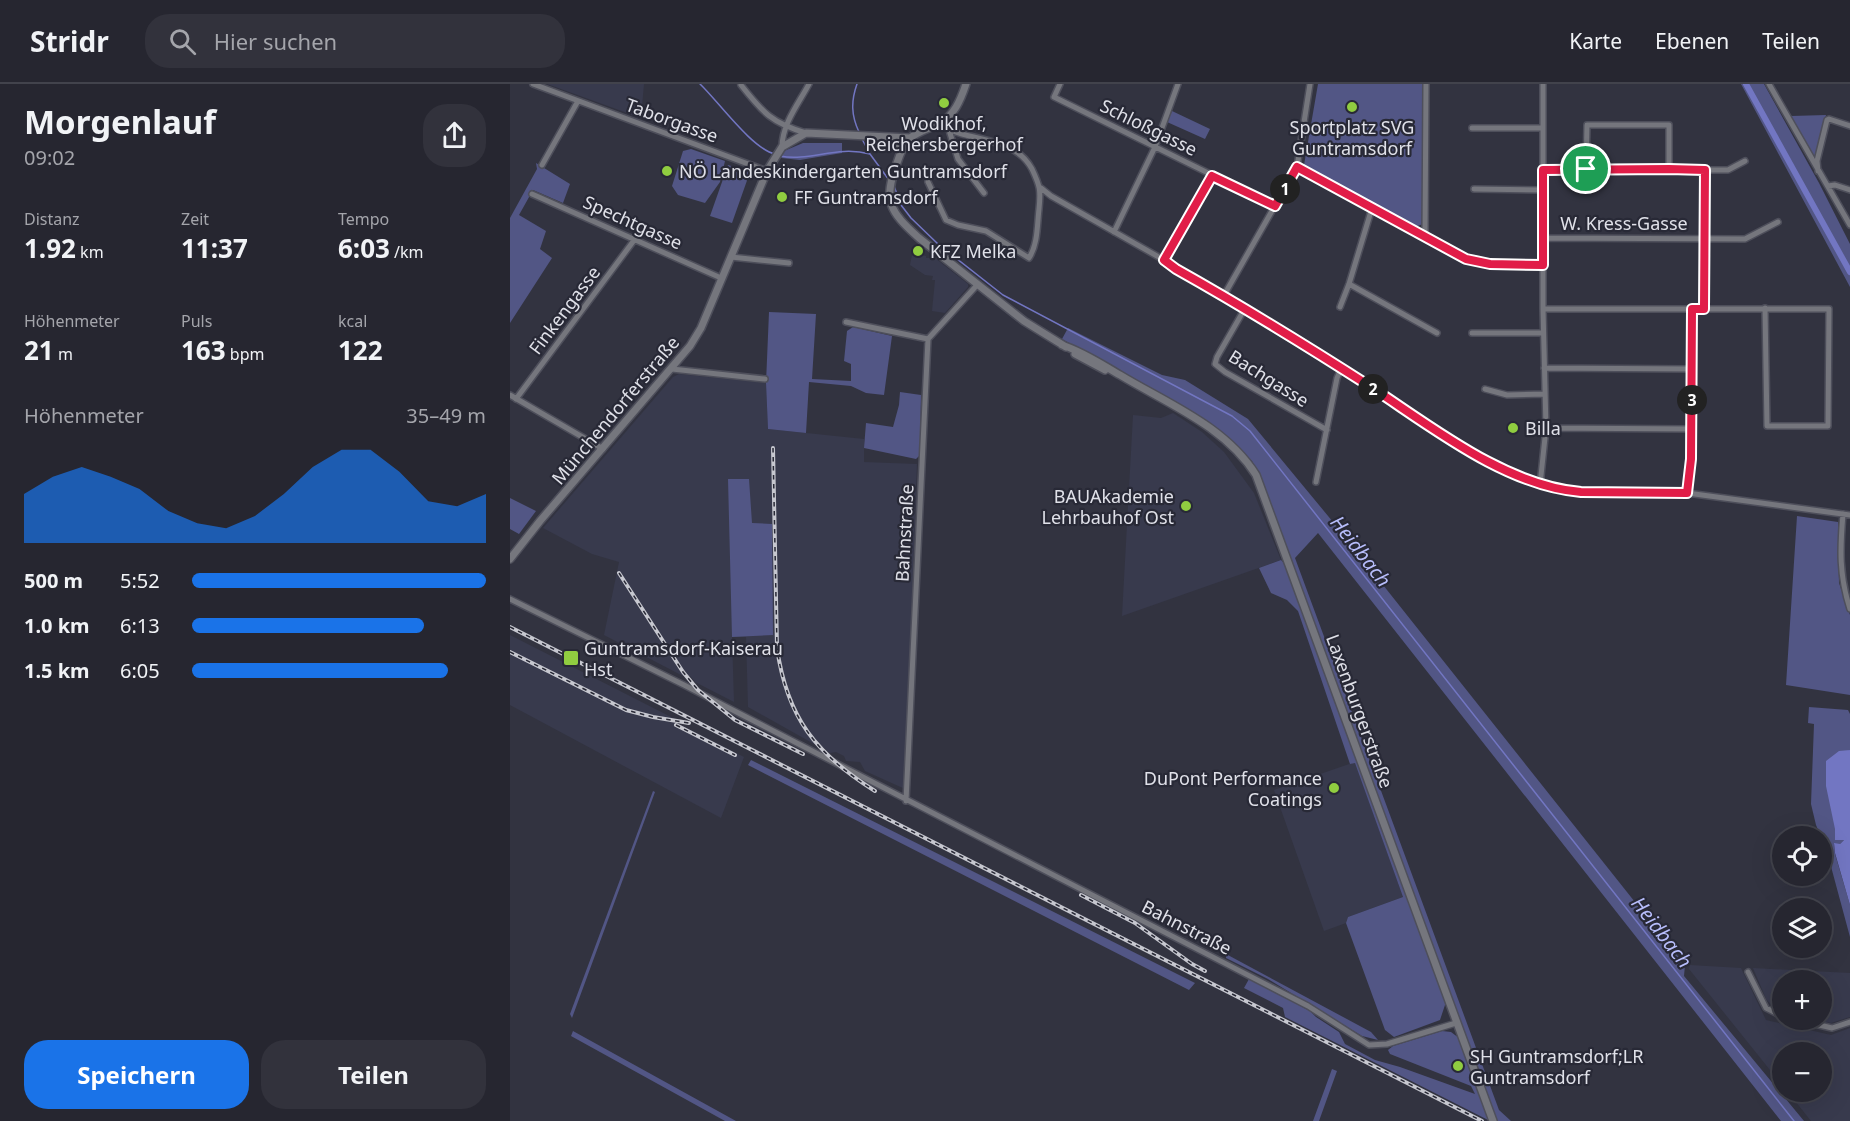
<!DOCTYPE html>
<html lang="de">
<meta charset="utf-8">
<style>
:root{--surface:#262630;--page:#32323c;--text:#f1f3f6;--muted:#a4a5ab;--line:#42434c;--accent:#1a73e8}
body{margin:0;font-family:"Noto Sans",sans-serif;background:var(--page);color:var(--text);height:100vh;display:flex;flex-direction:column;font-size:22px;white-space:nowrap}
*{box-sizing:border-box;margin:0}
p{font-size:20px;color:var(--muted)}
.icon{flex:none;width:33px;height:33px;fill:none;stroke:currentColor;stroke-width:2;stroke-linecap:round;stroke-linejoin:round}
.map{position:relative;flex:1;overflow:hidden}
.panel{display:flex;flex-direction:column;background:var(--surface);width:510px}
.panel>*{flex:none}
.tools{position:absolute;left:1262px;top:742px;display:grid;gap:12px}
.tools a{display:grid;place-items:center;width:60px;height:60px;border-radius:50%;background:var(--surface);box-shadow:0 6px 24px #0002,0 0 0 2px var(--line);font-size:30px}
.pin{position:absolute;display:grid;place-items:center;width:51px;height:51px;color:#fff;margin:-26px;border:3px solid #fff;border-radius:50%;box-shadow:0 2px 6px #0007}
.km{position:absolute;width:30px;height:30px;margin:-15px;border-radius:50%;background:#222;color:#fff;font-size:16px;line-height:30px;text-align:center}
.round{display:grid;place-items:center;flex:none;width:63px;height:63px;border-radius:24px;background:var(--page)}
.overview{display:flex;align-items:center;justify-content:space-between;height:102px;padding:0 24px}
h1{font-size:33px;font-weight:700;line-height:45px}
.figures{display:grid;grid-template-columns:repeat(3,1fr);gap:9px;height:102px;padding:6px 24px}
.figures div{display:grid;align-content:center}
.figures b{font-size:26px;font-weight:700}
.figures small{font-size:16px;font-weight:400}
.figures p{font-size:16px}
.chart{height:168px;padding:12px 24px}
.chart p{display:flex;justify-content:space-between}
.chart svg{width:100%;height:108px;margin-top:6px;fill:var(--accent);opacity:.7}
.button{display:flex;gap:12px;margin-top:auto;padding:12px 24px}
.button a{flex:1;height:69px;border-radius:24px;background:var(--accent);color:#fff;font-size:24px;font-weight:700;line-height:69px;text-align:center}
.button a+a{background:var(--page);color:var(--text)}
ul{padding:0 24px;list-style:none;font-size:20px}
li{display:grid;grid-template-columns:96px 72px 1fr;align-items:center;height:45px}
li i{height:15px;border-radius:8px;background:var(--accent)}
header{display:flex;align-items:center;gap:36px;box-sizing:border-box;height:84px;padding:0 30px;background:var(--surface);border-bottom:2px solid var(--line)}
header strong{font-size:28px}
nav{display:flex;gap:33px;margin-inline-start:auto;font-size:21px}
.search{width:420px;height:54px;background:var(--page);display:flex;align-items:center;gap:15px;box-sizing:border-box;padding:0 21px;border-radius:24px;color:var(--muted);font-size:22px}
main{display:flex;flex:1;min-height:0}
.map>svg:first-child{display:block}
</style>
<header>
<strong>Stridr</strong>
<div class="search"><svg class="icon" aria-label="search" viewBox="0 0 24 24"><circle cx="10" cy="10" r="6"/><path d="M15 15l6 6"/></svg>Hier suchen</div>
<nav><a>Karte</a><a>Ebenen</a><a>Teilen</a></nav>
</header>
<main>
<section class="panel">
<div class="overview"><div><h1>Morgenlauf</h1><p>09:02</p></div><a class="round"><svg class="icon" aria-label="share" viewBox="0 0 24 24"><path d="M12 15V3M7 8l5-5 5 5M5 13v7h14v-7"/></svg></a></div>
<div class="figures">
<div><p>Distanz</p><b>1.92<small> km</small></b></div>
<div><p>Zeit</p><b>11:37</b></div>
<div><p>Tempo</p><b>6:03<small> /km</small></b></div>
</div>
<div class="figures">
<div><p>Höhenmeter</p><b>21<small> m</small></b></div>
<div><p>Puls</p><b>163<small> bpm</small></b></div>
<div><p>kcal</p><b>122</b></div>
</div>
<div class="chart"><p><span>Höhenmeter</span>35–49 m</p>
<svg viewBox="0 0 160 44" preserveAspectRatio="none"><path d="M0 44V24L10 17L20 13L30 17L40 22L50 31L60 36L70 38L80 33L90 24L100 13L110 6L120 6L130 15L140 27L150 29L160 24V44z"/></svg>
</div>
<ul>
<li><b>500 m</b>5:52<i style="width:100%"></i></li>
<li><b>1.0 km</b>6:13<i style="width:79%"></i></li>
<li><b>1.5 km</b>6:05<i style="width:87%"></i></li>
</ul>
<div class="button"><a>Speichern</a><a>Teilen</a></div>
</section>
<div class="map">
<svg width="1340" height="1037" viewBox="0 0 1340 1037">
<rect width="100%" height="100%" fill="#323340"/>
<path fill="#383a4d" d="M37,0H134L131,34Z
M402,171L410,174L411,171L416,172V174H425L458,200V203L435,229L422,227L425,196H422L423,192L415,191L400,181Z
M169,290L256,299L258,345L354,355V378L407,380L395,705L355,687L350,678L336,677L334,672L326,668L320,669L308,659L304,660L238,623L236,553H222L224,618L185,598L180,592H173L94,551L109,478L82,470L33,444L163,293Z
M663,329L692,348L714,368L744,409L771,476L612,532L623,331L651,334Z
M0,551L165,635L169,640L234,673L211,734L0,621Z
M845,678L893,813L838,833L836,839L814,847L764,706Z
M1180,881L1231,884L1256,936L1321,951L1340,944V1037H1301L1278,1008H1311V969H1272V1001L1179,885Z
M1243,884L1340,889V933L1321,939L1301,936H1311V897H1272V929L1266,926L1256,915Z"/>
<path fill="#525685" d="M808,0H914L913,140L905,143L794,81Z
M1231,0H1254L1309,99L1340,160V203Z
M662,27L700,45L695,55L657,38Z
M1316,31L1305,74L1281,32Z
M293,59H332V69L290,76L271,74L274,67Z
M181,65L215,77L210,98L195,119L168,111L162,102L173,67Z
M26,79L60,100L53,119L23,106L9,131L36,147L30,165L42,174L0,239V134L27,85Z
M218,81L240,88L222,139L200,132Z
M259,228L306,230L302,295L341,297V280L334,277L337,247L343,243L382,252L374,311L356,309L341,302L299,298L296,349L258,345L256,299Z
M558,244L652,291L675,296L738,335L823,438L1175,881L1174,892L1294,1037H1271L808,449L785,474L989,1026L1001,1037H986L752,396L742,377L725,359L699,338L552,255Z
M390,308L411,311L410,371L406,375L354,364L356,339L383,343L389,321Z
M218,395H239L242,439L262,440L263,551L222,553Z
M0,414L26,427L9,450L0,445Z
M1287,432L1328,438L1329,499L1340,531V611L1276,601Z
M771,476L778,483L936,918L930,936L884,953L875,946L836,839L838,833L893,813L845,679L840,680L788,527L777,516L761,509L749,484Z
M1299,623L1338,626L1340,630V666L1338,667L1325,745V756L1335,755L1330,760H1324L1325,770L1340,821V853L1316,764L1306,741L1301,720L1304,640L1298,639Z
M241,676L685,899L679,906L238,681Z
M143,707L145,708L62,934L60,930Z
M716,870L861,948L868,956L852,952L758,895L716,874Z
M739,895L800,927L806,933L829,948L835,960L865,976L890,983L965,1010L961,1002L880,970L878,966L883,962L932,947L941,948L949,954L980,1037L775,933L773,924L734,904Z
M63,947L226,1037H215L61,952Z
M822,985L827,987L809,1037H803Z"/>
<path fill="#7276c2" d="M1340,666V821L1325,769L1324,759L1330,760L1334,756H1325V745L1316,702V677L1329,667Z"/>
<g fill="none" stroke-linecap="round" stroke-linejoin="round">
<path stroke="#7276c2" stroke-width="1.5" d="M190,0C208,17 242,65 265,70
M347,0C341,17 341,31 349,48
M352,55L360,70L379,96
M270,72C300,78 326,61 360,70
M384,102L391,121L401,134L428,160L493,211L722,332L740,347L1284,1037"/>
<path stroke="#7276c2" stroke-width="6" d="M1236,0L1340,188"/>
<g stroke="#4e4f5b" stroke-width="8">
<path id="minor" d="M23,0L257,87
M550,0L544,13L765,122
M1259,0L1340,141
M231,1C253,29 262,39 296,49
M962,44H1033
M439,46L448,75L474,109
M272,63C272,40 289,19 299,0
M32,81L68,17
M787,83L956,175L980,180L1033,181
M1076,85L1077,41H1159V85
M1033,86H1218L1235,77
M1308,87L1307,77L1317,36L1319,35L1340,42
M418,98L436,136L448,141L476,147L519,174C528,160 527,142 529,125C531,106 530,102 522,85C504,51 458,59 429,40
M1318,102L1325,101L1340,106
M531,104L541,112L654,176L666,185L860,303L937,354L1014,395L1053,407L1177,409L1340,431
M964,105L1033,106
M22,110L211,194
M604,148L645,63L668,0
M915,151L916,0
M1033,154L1235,155L1268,138
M221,173L279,179
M654,176L702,92
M839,200L927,249
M713,213L787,83L800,0
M830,223L839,200L862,124
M1033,225H1319L1318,342H1257L1255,224
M1194,225L1195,86
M734,226L707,273L705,280L715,288L817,346
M336,238L418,255
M962,249H1033
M418,255L468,200
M1034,284L1182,285
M162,285L255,295
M975,305L997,311L1035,310
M0,311L93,365
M6,315L125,155
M1036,344L1182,345
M806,398L827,294L831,285
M1030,401L1036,344L1033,225V0
M1177,409L1181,375L1182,225
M1333,430C1330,465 1329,491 1340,525
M0,515L174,601L798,922L859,961L877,960L946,939
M396,717L418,255
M1238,888L1256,924L1272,932
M1288,936L1322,944L1340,938"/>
</g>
<g stroke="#4e4f5b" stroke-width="10">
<path id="tertiary" d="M456,0C451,15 444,33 428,40C418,45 408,47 399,55C393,61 390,70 387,79C373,117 379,127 409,154L514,237L556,263
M374,53L392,65
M552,261C573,268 591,280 610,291C658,320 715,342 746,391L983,1037
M565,270L595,286
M0,475L30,437L180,262L191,244L257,87L272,63L296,49L400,54"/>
</g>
<use href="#minor" stroke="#75767d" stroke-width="5"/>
<use href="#tertiary" stroke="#75767d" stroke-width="7"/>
<g stroke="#c6c7cf" stroke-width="4">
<path id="rail" d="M263,364L267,564C277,634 306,670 365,707
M109,489L173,588L188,606L225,636L293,670
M0,543L972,1037
M0,568L116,626L143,633L179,639
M166,641L225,671
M571,811L625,839L682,880L695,887"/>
</g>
<use href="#rail" stroke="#282936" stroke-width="1.5" stroke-dasharray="4.5" stroke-linecap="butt"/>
</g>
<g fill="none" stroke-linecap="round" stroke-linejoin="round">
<g stroke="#fff" stroke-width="12">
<path id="route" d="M787,83L956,175L980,180L1033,181V86L1159,85L1195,86L1194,225H1182L1181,375L1177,409L1071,408C996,402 922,343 861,303C797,262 732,222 666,185L654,176L702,92L765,122Z"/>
</g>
<use href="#route" stroke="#e11d48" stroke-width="8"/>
</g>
<g fill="#90cd40" stroke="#282936" stroke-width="2">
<circle cx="434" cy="19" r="6"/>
<circle cx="842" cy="23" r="6"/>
<circle cx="157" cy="87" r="6"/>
<circle cx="272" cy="113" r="6"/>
<circle cx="408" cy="167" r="6"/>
<circle cx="1003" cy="344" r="6"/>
<circle cx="676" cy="422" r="6"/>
<rect x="53" y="566" width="16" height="16" rx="3"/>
<circle cx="824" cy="704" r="6"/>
<circle cx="948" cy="982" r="6"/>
</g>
<g text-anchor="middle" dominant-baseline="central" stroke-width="4.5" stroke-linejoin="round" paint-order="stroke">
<g font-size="18" fill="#e0e1e9" stroke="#282936">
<text transform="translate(162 36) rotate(20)">Taborgasse</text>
<text transform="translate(639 43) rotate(26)">Schloßgasse</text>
<text transform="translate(123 138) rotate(24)">Spechtgasse</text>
<text x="1114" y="139">W. Kress-Gasse</text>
<text transform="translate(54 226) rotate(-53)">Finkengasse</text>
<text transform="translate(759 294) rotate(32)">Bachgasse</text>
<text transform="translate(105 326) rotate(-50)">Münchendorferstraße</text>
<text transform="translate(394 449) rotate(-87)">Bahnstraße</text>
<text transform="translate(850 627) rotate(70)">Laxenburgerstraße</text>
<text transform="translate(677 843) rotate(27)">Bahnstraße</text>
</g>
<g font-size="18" fill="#e0e1e9" stroke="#282936" text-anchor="start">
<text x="434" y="39" text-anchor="middle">Wodikhof,<tspan x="434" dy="21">Reichersbergerhof</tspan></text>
<text x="842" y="43" text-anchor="middle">Sportplatz SVG<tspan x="842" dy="21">Guntramsdorf</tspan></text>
<text x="169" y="87">NÖ Landeskindergarten Guntramsdorf</text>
<text x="284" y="113">FF Guntramsdorf</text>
<text x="420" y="167">KFZ Melka</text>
<text x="1015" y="344">Billa</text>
<text x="664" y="412" text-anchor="end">BAUAkademie<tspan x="664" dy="21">Lehrbauhof Ost</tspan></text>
<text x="74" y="564">Guntramsdorf-Kaiserau<tspan x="74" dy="21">Hst</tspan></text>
<text x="812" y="694" text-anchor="end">DuPont Performance<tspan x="812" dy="21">Coatings</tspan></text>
<text x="960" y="972">SH Guntramsdorf;LR<tspan x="960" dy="21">Guntramsdorf</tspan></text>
</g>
<g font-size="20" font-style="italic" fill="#b7bdfb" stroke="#282936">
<text transform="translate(851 467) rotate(52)">Heidbach</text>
<text transform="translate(1152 848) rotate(52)">Heidbach</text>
</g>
</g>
</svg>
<div class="tools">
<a><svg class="icon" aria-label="locate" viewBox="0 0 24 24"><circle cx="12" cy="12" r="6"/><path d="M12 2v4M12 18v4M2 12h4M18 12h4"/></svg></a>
<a><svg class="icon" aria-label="layers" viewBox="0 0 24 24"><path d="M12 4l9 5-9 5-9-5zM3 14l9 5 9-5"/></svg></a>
<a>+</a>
<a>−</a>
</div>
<div class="pin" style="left:1076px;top:85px;background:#1e9e55"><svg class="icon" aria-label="arrive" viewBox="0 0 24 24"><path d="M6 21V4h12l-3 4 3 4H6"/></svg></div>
<b class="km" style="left:775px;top:105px">1</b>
<b class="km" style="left:863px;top:305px">2</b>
<b class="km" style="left:1182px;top:316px">3</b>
</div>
</main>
